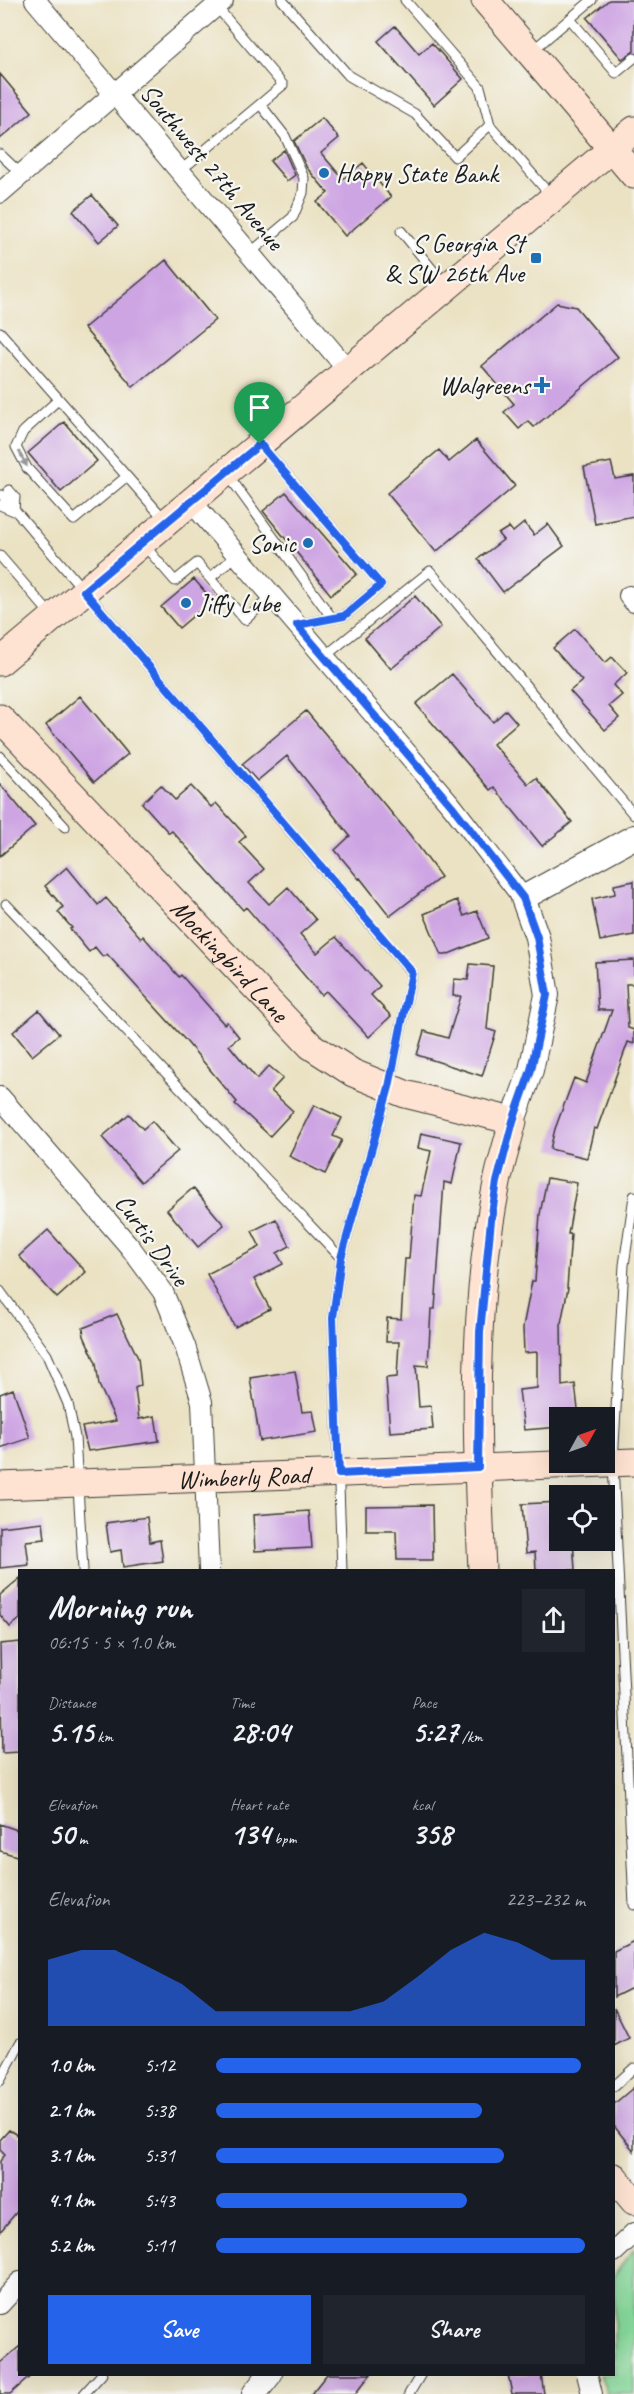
<!DOCTYPE html>
<meta charset="utf-8">
<style>
:root{--surface:#171b24;--page:#20242c;--text:#f1f3f6;--muted:#9ea1a6;--accent:#2563eb}
body{margin:0;font-family:Caveat,sans-serif;background:var(--page);color:var(--text);height:100vh;display:flex;flex-direction:column;font-size:22px;white-space:nowrap}
*{box-sizing:border-box;margin:0}
p{font-size:20px;color:var(--muted)}
.icon{flex:none;width:33px;height:33px;fill:none;stroke:currentColor;stroke-width:2;stroke-linecap:round;stroke-linejoin:round}
.map{position:relative;flex:1;overflow:hidden}
.sheet{position:absolute;left:18px;top:1569px;width:597px;height:807px;display:flex;flex-direction:column;background:var(--surface);border-radius:0px;box-shadow:0 6px 24px #0002}
.sheet>*{flex:none}
.needle{width:39px;rotate:50deg}
.fabs{position:absolute;left:549px;top:1407px;display:grid;gap:12px}
.fabs a{display:grid;place-items:center;width:66px;height:66px;border-radius:0px;background:var(--surface);box-shadow:0 6px 24px #0002;font-size:30px}
.pin{position:absolute;display:grid;place-items:center;width:51px;height:51px;color:#fff;margin:-62px -26px;border-radius:50% 50% 50% 0;rotate:-45deg;box-shadow:0 0 6px #0007}
.pin .icon{rotate:45deg}
.round{display:grid;place-items:center;flex:none;width:63px;height:63px;border-radius:0px;background:var(--page)}
.overview{display:flex;align-items:center;justify-content:space-between;height:102px;padding:0 30px}
h1{font-size:33px;font-weight:700;line-height:45px}
.figures{display:grid;grid-template-columns:repeat(3,1fr);gap:9px;height:102px;padding:6px 30px}
.figures div{display:grid;align-content:center}
.figures b{font-size:30px;font-weight:700}
.figures small{font-size:16px;font-weight:400}
.figures p{font-size:16px}
.chart{height:168px;padding:12px 30px}
.chart p{display:flex;justify-content:space-between}
.chart svg{width:100%;height:108px;margin-top:6px;fill:var(--accent);opacity:.7}
.button{display:flex;gap:12px;margin-top:auto;padding:12px 30px}
.button a{flex:1;height:69px;border-radius:0px;background:var(--accent);color:#fff;font-size:24px;font-weight:700;line-height:69px;text-align:center}
.button a+a{background:var(--page);color:var(--text)}
ul{padding:0 30px;list-style:none;font-size:20px}
li{display:grid;grid-template-columns:96px 72px 1fr;align-items:center;height:45px}
li i{height:15px;border-radius:8px;background:var(--accent)}
.map>svg:first-child{display:block}
</style>
<div class="map">
<svg width="634" height="2394" viewBox="0 0 634 2394">
<rect width="100%" height="100%" fill="#f6f6f2"/>
<filter id="ink" filterUnits="userSpaceOnUse"><feTurbulence type="fractalNoise" baseFrequency=".0167" numOctaves="2"/><feDisplacementMap in="SourceGraphic" scale="12" xChannelSelector="R" yChannelSelector="G"/><feConvolveMatrix kernelMatrix="1 2 1 2 8 2 1 2 1" color-interpolation-filters="sRGB"/></filter>
<filter id="wash" filterUnits="userSpaceOnUse"><feTurbulence type="fractalNoise" baseFrequency=".008" numOctaves="4" result="noise"/><feDisplacementMap in="SourceGraphic" scale="24" xChannelSelector="R" yChannelSelector="G"/><feGaussianBlur stdDeviation="1.35" result="paint"/><feColorMatrix in="noise" values="0 0 0 0 0 0 0 0 0 0 0 0 0 0 0 0 0 1.4 0 .05"/><feComposite in="paint" operator="in"/></filter>
<g filter="url(#wash)">
<rect width="100%" height="100%" fill="#ebe2c3"/>
<path fill="#85d799" stroke="#507a5a" stroke-width="1.5" d="M634,2248V2394H607L600,2375L614,2374V2276Z"/>
<g id="blocks">
<path fill="#cea5e3" d="M609,0H634V51L622,59L587,18Z
M395,26L419,54L432,43L463,79L434,105L378,41Z
M0,74L32,112L0,139Z
M322,118L339,138L321,153L343,179L363,163L391,197L345,236L317,202L328,193L307,168L294,141Z
M284,150L295,175L287,181L270,161Z
M92,195L118,226L99,242L73,211Z
M166,260L215,320L133,387L84,328Z
M557,303L576,307L618,357L534,427L528,421L519,429L504,412L514,404L482,366Z
M64,422L97,461L61,492L28,453Z
M476,440L515,486L436,552L387,493L439,450L449,462Z
M611,462L615,479L634,476V516L595,524L584,467Z
M286,492L357,574L331,595L263,511Z
M524,523L534,535L548,524L564,546L503,592L478,559L503,540L498,534L509,527L513,532Z
M194,579L212,600L179,628L161,607Z
M415,596L441,627L391,669L365,638Z
M575,629L605,663L612,657L627,673L613,685L622,695L609,706L619,718L605,730L570,691L582,681L553,648Z
M452,674L493,722L506,710L517,723L493,744L528,784L536,778L572,822L542,846L494,787L490,790L416,704Z
M80,696L128,754L94,782L46,725Z
M306,711L410,835L441,877L390,916L360,878L359,879L335,850L350,836L287,756L257,781L242,764Z
M0,784L35,826L0,856Z
M161,785L175,800L191,786L211,807L216,803L246,836L239,842L264,869L249,883L269,904L288,887L316,920L300,934L317,953L336,937L380,986L371,995L391,1016L369,1037L326,991L321,995L246,907L243,910L172,831L169,833L142,803Z
M67,867L98,905L106,898L141,938L143,936L179,977L181,975L224,1024L227,1022L239,1037L229,1045L257,1079L269,1066L283,1078L271,1091L293,1111L270,1136L235,1104L237,1102L186,1041L107,954L103,957L95,947L89,952L70,929L72,928L58,912L63,907L45,886Z
M634,881V935L600,941L592,899L615,894L614,885Z
M457,900L464,916L477,911L488,938L446,955H441L424,914Z
M634,960V984H626L628,1028L634,1030V1044L628,1042L597,1129L594,1128L587,1158L550,1149L555,1129L574,1078L586,1083L612,1010H598L595,962Z
M470,964L493,966L487,1029L496,1032L482,1076L417,1055L424,1031L448,1038L461,996H453L454,979L468,980Z
M39,1010L59,1034L32,1056L13,1032Z
M314,1105L342,1118L333,1136L342,1140L325,1174L289,1156Z
M129,1114L143,1129L152,1121L178,1151L141,1182L102,1137Z
M421,1133L461,1142L452,1184L444,1182L435,1309H431L428,1366L416,1365L419,1407L431,1406L433,1429L390,1432L386,1378L397,1377L399,1342H386L387,1318L401,1319L405,1259H409L414,1195L421,1196L431,1151L418,1148Z
M547,1178L577,1183L568,1234H571L567,1288H568L561,1323L562,1386L575,1384L579,1418H560V1427L524,1430L519,1390L537,1388V1352L524,1353L523,1327L532,1281H535L540,1214Z
M193,1188L224,1225L198,1247L167,1210Z
M276,1219L290,1246L277,1253L283,1264L254,1279L270,1309L235,1327L207,1274L260,1247L252,1231Z
M48,1230L86,1272L57,1298L19,1256Z
M117,1314L138,1358L141,1385L135,1388L139,1419L155,1416L159,1441L88,1451L82,1427L116,1421L99,1385L96,1363L84,1336L83,1328Z
M295,1371L302,1412L313,1411L317,1432L260,1441L250,1378Z
M13,1389L30,1438L0,1448V1394Z
M560,1502V1540H573L575,1570H536L535,1552L526,1553L522,1504Z
M432,1505L433,1560H397L396,1531H366V1506Z
M309,1511L312,1548L255,1551L253,1515Z
M147,1517L150,1542L160,1540L163,1561L123,1567L121,1550L110,1552L106,1523Z
M43,1522L45,1539L26,1541L29,1565L0,1568V1527Z
M20,1578V1619L10,1627L0,1615V1595Z
M20,1642V1752L2,1753L0,1644Z
M0,1824L20,1831V1857L0,1851Z
M634,1941V1987L614,1997V1951Z
M614,2008L629,2038L614,2046Z
M634,2087V2151L614,2126V2104Z
M9,2130L20,2137V2208L0,2232V2161L5,2155L0,2150V2140Z
M20,2346V2374H33L10,2394H0V2363Z
M327,2374H371L355,2394H311Z
M508,2374H541L544,2394H512Z"/>
</g>
</g>
<g filter="url(#ink)">
<use href="#blocks" fill-opacity="0" stroke="#3b3a35" stroke-width="1.5"/>
<g fill="none" stroke-linecap="round" stroke-linejoin="round">
<g stroke="#3b3a35" stroke-width="11">
<path id="service" d="M282,0L349,76L415,114L455,157L490,125L552,197
M405,0L480,87L490,125
M570,19L616,73L634,58
M532,51L592,0
M0,154L21,174
M180,171L283,85L216,6
M401,231L445,285
M250,253L293,217L303,193L304,178L285,136L260,104
M0,332L165,520
M59,399L23,432L16,447L27,468L74,520L126,477
M262,446L381,585L344,616L297,625
M228,475L332,618
M9,490L15,497L14,511
M2,495L412,973L389,1087L341,1258L333,1318L342,1570
M0,505L14,511
M144,545L175,581L197,563L245,620L272,596
M0,556L51,615
M210,578L237,555
M324,657L430,571L634,815
M0,756L65,827
M6,904L341,1258
M634,1196L624,1265L613,1463L634,1905
M0,1291L47,1355L68,1404L75,1437L83,1570
M0,2081L20,2043
M614,2086L634,2068
M84,2394L102,2374
M409,2394L421,2374"/>
</g>
<g stroke="#3b3a35" stroke-width="22">
<path id="minor" d="M35,0L348,370
M0,193L223,0
M191,501L452,806L523,898
M629,596L634,602
M0,1097L130,1247L163,1292L185,1346L202,1402L209,1570
M614,2252L634,2233
M0,2304L20,2282
M587,2374L592,2394"/>
</g>
<g stroke="#3b3a35" stroke-width="26">
<path id="tertiary" d="M513,1121L531,1070L547,995L537,937L523,898L634,837
M254,2394L270,2374"/>
</g>
<g stroke="#3b3a35" stroke-width="29">
<g id="secondary">
<path d="M485,0L634,175"/>
<path d="M0,662L634,130"/>
<path id="s1" d="M0,718L311,1046L353,1073L405,1094L513,1121C508,1142 501,1162 497,1183C471,1310 476,1442 482,1570"/>
<path id="s2" d="M0,1486L634,1462"/>
<path d="M614,2177L634,2201"/>
</g>
</g>
<use href="#service" stroke="#fff" stroke-width="9"/>
<use href="#minor" stroke="#fff" stroke-width="20"/>
<use href="#tertiary" stroke="#fff" stroke-width="24"/>
<use href="#secondary" stroke="#fee3d2" stroke-width="27"/>
</g>
<defs><path id="oneway-solid" d="M-6-.8H1V-3.2L6.5 0L1 3.2V.8H-6Z" transform="scale(1.5)"/></defs>
<use fill="#999" href="#oneway-solid" transform="translate(23 459) rotate(62)"/>
</g>
<g fill="none" stroke-linecap="round" stroke-linejoin="round" filter="url(#ink)">
<g stroke="#fff" stroke-width="12">
<path id="route" d="M260,444L381,585L344,616L297,625L452,806L523,898L537,937L547,995L531,1070L513,1121L497,1182L491,1220L480,1332L478,1467L339,1474L333,1318L341,1258L389,1087L412,972L84,591Z"/>
</g>
<use href="#route" stroke="#2563eb" stroke-width="8"/>
</g>
<g fill="#1f6fb2" stroke="#f6f6f2" stroke-width="2">
<circle cx="324" cy="173" r="6"/>
<rect x="530" y="252" width="12" height="12" rx="3"/>
<path d="M539 376h6v6h6v6h-6v6h-6v-6h-6v-6h6z"/>
<circle cx="308" cy="543" r="6"/>
<circle cx="186" cy="603" r="6"/>
</g>
<g text-anchor="middle" dominant-baseline="central" stroke-width="4.5" stroke-linejoin="round" paint-order="stroke">
<g font-size="26" fill="#1c1c1c" stroke="#f6f6f2">
<text transform="translate(212 167) rotate(50)">Southwest 27th Avenue</text>
<text stroke="none"><textPath href="#s1" startOffset="334">Mockingbird Lane</textPath></text>
<text transform="translate(152 1240) rotate(54)">Curtis Drive</text>
<text stroke="none"><textPath href="#s2" startOffset="244">Wimberly Road</textPath></text>
</g>
<g font-size="26" fill="#1c1c1c" stroke="#f6f6f2" text-anchor="end">
<text x="336" y="173" text-anchor="start">Happy State Bank</text>
<text x="524" y="243">S Georgia St<tspan x="524" dy="30">&amp; SW 26th Ave</tspan></text>
<text x="530" y="385">Walgreens</text>
<text x="296" y="543">Sonic</text>
<text x="198" y="603" text-anchor="start">Jiffy Lube</text>
</g>
</g>
</svg>
<div class="fabs">
<a><svg class="needle" viewBox="-14 -14 28 28"><path d="M0-13l5 13h-10z" fill="#e53935"/><path d="M0 13l5-13h-10z" fill="#9ea1a6"/></svg></a>
<a><svg class="icon" aria-label="locate" viewBox="0 0 24 24"><circle cx="12" cy="12" r="6"/><path d="M12 2v4M12 18v4M2 12h4M18 12h4"/></svg></a>
</div>
<div class="pin" style="left:260px;top:444px;background:#1e9e55"><svg class="icon" aria-label="arrive" viewBox="0 0 24 24"><path d="M6 21V4h12l-3 4 3 4H6"/></svg></div>
<section class="sheet">
<div class="overview"><div><h1>Morning run</h1><p>06:15 · 5 × 1.0 km</p></div><a class="round"><svg class="icon" aria-label="share" viewBox="0 0 24 24"><path d="M12 15V3M7 8l5-5 5 5M5 13v7h14v-7"/></svg></a></div>
<div class="figures">
<div><p>Distance</p><b>5.15<small> km</small></b></div>
<div><p>Time</p><b>28:04</b></div>
<div><p>Pace</p><b>5:27<small> /km</small></b></div>
</div>
<div class="figures">
<div><p>Elevation</p><b>50<small> m</small></b></div>
<div><p>Heart rate</p><b>134<small> bpm</small></b></div>
<div><p>kcal</p><b>358</b></div>
</div>
<div class="chart"><p><span>Elevation</span>223–232 m</p>
<svg viewBox="0 0 160 44" preserveAspectRatio="none"><path d="M0 44V17L10 13L20 13L30 20L40 27L50 38L60 38L70 38L80 38L90 38L100 34L110 24L120 13L130 6L140 10L150 17L160 17V44z"/></svg>
</div>
<ul>
<li><b>1.0 km</b>5:12<i style="width:99%"></i></li>
<li><b>2.1 km</b>5:38<i style="width:72%"></i></li>
<li><b>3.1 km</b>5:31<i style="width:78%"></i></li>
<li><b>4.1 km</b>5:43<i style="width:68%"></i></li>
<li><b>5.2 km</b>5:11<i style="width:100%"></i></li>
</ul>
<div class="button"><a>Save</a><a>Share</a></div>
</section>
</div>
